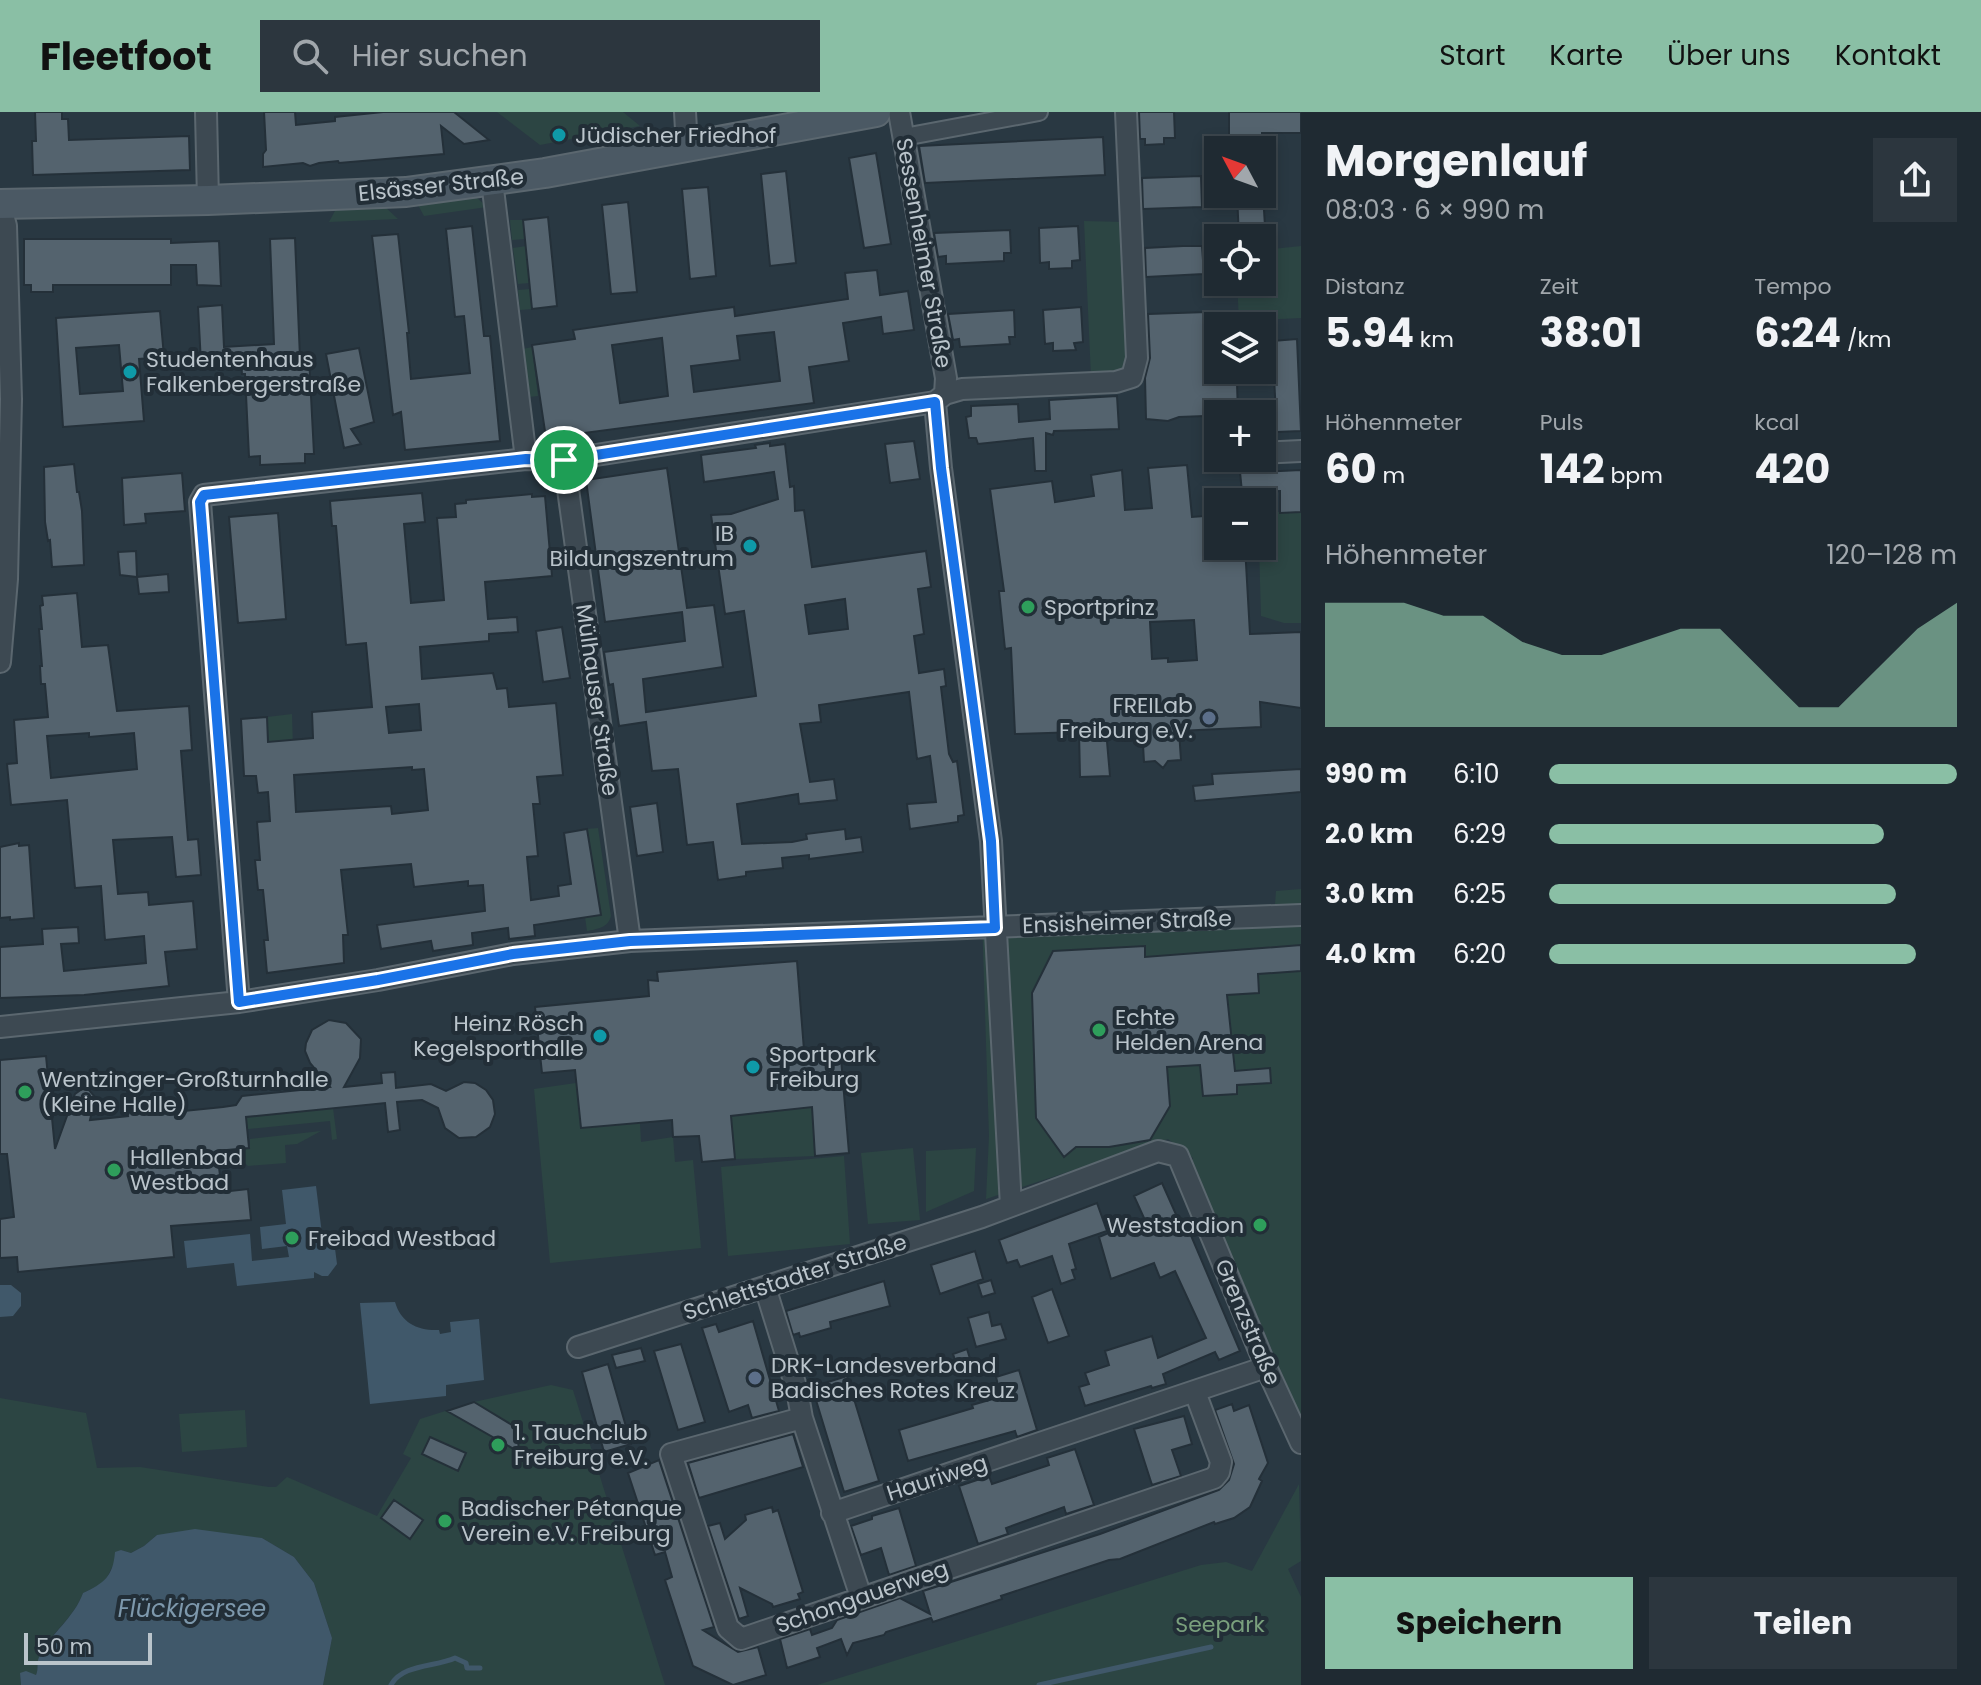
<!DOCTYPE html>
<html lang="de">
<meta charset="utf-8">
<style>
:root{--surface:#1f2a32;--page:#2c363e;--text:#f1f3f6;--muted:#a1a7ac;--line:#3c464d;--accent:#8abfa5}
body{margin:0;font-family:Poppins,sans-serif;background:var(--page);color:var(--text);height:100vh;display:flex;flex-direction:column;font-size:30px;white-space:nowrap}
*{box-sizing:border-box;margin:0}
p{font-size:26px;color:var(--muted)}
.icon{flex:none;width:44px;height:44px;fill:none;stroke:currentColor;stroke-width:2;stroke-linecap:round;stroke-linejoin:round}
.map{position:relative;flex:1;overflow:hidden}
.details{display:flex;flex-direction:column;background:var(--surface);width:680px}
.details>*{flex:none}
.needle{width:52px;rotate:311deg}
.buttons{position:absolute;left:1204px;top:24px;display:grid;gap:16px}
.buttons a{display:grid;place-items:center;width:72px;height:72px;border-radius:0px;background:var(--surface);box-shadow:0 4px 12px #0003,0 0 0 2px var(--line);font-size:40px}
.scale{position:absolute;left:24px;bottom:20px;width:128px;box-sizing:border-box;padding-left:8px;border:4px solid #bac4cb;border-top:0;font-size:22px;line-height:28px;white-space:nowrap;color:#bac4cb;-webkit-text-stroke:6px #222e37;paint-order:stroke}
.pin{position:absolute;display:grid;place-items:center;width:68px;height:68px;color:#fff;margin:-34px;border:4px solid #fff;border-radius:50%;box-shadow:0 2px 8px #0007}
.round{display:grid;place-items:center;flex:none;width:84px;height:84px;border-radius:0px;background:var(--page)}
.overview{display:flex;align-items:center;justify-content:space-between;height:136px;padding:0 24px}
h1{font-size:44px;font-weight:700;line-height:60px}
.figures{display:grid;grid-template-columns:repeat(3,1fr);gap:12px;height:136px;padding:8px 24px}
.figures div{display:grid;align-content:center}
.figures b{font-size:40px;font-weight:700}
.figures small{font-size:22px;font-weight:400}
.figures p{font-size:22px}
.chart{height:224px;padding:16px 24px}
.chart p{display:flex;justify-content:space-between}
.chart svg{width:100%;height:144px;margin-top:8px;fill:var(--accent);opacity:.7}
.cta{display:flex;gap:16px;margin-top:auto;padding:16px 24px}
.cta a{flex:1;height:92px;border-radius:0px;background:var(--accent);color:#111;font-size:32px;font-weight:700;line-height:92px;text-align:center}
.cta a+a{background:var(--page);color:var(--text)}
ul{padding:0 24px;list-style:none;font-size:26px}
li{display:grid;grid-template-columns:128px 96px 1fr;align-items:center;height:60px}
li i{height:20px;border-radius:10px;background:var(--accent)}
header{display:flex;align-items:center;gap:48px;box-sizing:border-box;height:112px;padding:0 40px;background:var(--accent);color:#111}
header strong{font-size:38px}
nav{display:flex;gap:44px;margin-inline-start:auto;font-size:28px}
.search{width:560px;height:72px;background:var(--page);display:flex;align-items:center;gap:20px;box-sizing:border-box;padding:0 28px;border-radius:0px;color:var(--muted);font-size:30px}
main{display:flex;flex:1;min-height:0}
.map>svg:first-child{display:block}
</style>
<header>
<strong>Fleetfoot</strong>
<div class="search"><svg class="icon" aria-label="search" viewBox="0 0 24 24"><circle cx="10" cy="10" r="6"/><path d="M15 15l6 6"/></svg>Hier suchen</div>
<nav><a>Start</a><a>Karte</a><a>Über uns</a><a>Kontakt</a></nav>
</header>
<main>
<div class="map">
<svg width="1301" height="1573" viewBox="0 0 1301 1573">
<rect width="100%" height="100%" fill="#293842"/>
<path fill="#2c4543" d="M497,0H623L640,14L540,33Z
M476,85L487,95L424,104L418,93L420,89Z
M384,94L398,107L329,110L337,95Z
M510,108H523L525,127L512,128Z
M1084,109L1125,110L1131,245C1123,265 1110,264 1091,265Z
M526,134L529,171L518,172L513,136Z
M1301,134V206L1239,209L1237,170H1262V138Z
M530,177L532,197L520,198L518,178Z
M532,235L538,284L529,285L523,237Z
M1262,400H1301V511H1284L1261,504L1259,434H1262Z
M292,602L294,668L272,670L267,605Z
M598,716L611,804C608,816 597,817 587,819L585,805L601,803L587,717Z
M1301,777V1306L1192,1050L1193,1046L1168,1027L986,1087L989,1024L982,806L1275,792L1276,779Z
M576,971L581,1016L640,1011L641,1030L673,1025L675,1050L693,1048L701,1136L550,1151L534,977Z
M812,995L815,1044L735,1047L731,1004Z
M333,996L337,1027L332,1028L330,1009L248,1017L246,1005Z
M321,1019L297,1032L285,1033L286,1051L248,1054L244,1050L242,1037L250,1034V1027Z
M913,1036L920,1108L868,1112L861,1041Z
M976,1036L974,1079L926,1100V1039Z
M844,1044L850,1132L728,1144L721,1055Z
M551,1273L573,1278L665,1573H323L332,1526L314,1471L294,1445L262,1426L157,1423L144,1434L131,1441L121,1438L104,1471L83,1481C74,1506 50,1521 39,1545C36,1553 40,1557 35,1564L20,1561L21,1573H0V1286L86,1301L97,1356L140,1355L269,1375H276L287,1365L377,1404L411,1346L403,1342L420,1307L474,1290Z
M245,1298L247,1335L182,1340L179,1302Z
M1299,1372L1301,1449L1288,1457L1301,1485V1573H817L1201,1453L1226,1450L1252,1459Z"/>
<path fill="#40586a" d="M316,1074L323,1130L334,1129L337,1152L328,1164H322L314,1160V1166L237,1174L234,1151L187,1156L184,1129L250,1122L252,1149L289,1145L287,1134L262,1137L260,1115L286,1112L282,1078Z
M0,1173H11L21,1181V1194L13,1204L0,1205Z
M395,1190C401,1211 418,1219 439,1218L440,1222L451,1220L450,1210L479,1207L484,1268L446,1273V1284L370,1292L360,1191Z
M195,1417L262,1426L294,1445L314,1471L332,1526L323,1573H21L20,1561L26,1559L36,1563C39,1556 36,1552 39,1545C51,1521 74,1506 83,1481C104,1471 113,1465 115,1440L121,1438L131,1441L144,1434L157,1423Z"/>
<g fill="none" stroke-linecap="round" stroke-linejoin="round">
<path stroke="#40586a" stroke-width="5" d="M391,1573C402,1552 436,1555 455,1546L466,1551L467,1556H480
M1039,1573L1211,1535"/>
</g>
<path fill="#54636e" stroke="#243039" stroke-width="2" fill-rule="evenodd" d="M35,0H62V7H68L69,28L189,24L190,58L33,63L32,29H36Z
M264,0H295L296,13L335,9V5L383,0H454L489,28L464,32L441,14L444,42L339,51L338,49L319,51L310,54L303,51L263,55V42L266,38Z
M1139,0H1174L1175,26H1164V32L1145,33V27H1140Z
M1229,0H1301V21H1262V24H1252L1253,35H1229Z
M1103,25L1105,63L925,71L919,34Z
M876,41L891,132L864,136L849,46Z
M786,59L796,151L770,154L761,62Z
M1201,64L1202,95L1143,97L1142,66Z
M708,75L716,164L690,167L682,77Z
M1237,82H1263L1265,114H1261L1262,126H1239Z
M628,90L637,180L611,182L602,93Z
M548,105L557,194L532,197L523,108Z
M472,114L484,224H490L500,329L405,338L401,300L393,303L372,124L398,122L409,221H407L411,267L470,261L464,204L455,205L446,117Z
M1078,114L1080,148L1072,149V156L1049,157V150L1040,151L1039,116Z
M1010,118L1011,141H1004V149L946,152V144L938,145L934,121Z
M295,126L300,246L309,245L314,342H305V351L260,353V344L249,345L245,262H242L241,249L201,251L198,195L222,193L224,235L274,232L270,127Z
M24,127H171V131L219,129L221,174L197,173L196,153H171V173H53V180H31V173H24Z
M1183,134H1202L1204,162L1146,165L1145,136Z
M877,158L880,183L908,179L914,218L883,222L881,205L843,211L849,249L809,255L814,291L546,326L532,233L575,227L573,218L704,199L734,195L735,204L848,187L845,161ZM774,220L780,269L694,280L691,254L740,248L737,224ZM662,226L668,284L620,291L612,233Z
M1081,195L1083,230L1074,231L1076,238L1053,239V231L1045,232L1043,198Z
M1014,198L1015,225H1009L1010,232L960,235L959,227L953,228L948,202Z
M160,199L164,245L139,247L144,309L63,315L56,206ZM119,233L123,279L80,282L76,236Z
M1207,200L1208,252H1218V272L1237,271L1238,302H1218V309L1205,304L1179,305L1168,309L1146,307L1145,266L1150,246L1148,202Z
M1297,227L1301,319L1277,320L1272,229Z
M359,236L374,310L351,317L361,332L344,336L326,242Z
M1117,284L1119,317L1054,319L1053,323L1046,321V359H1035L1033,326L978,332L976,326H969L966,305L971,304V294L1018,292L1019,310L1050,307L1049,288Z
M914,329L920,367L890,371L885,332Z
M770,331V334L785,332L790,375L794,374L795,399L804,398L812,455L926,439L931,475L918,477L924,522L914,524L919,561L944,557L946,574L941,575L949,642L953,650L957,649L964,703L958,704V710L910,717L907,692L936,690L930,644L917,647L909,580L819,593L821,610L800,612L810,670L834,667L837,688L799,692L798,682L737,692L742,732L792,730L807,727L806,722L845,717L846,727L861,725L863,740L809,747V743L782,746L783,756L746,760V764L718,768L713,730L687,733L678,657L652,659L646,610L619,614L613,572L609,573L604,540L685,529L682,500L605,510L586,368L667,356L687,496L714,493L723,555L643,567L646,600L756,584L744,499L725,502L711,403L731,402L778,387L774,360L704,370L701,343L756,336L755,333ZM845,487L848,517L809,522L805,493Z
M1239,350H1253L1256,352V360L1301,358V400L1280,401V379L1242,380Z
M74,352L77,380H79L82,399L84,453L52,455L50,428L48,429L45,410L44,355Z
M1187,353L1192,405L1218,403V434H1245L1250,522L1301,520V596L1260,590L1261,615L1179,619L1181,648L1168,649L1163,656L1155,649L1144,650L1142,615L1106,618L1110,664L1080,665L1079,620L1015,622L1011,536L1005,537L999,479H1004L990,377L1052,369L1055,390L1094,384L1091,363L1122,358L1125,398L1152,396L1148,356ZM1194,508L1197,548L1168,550V546L1152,547L1150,510Z
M182,361L185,399L145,402L146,411L124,413L122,366Z
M422,381L425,410L404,412L411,491L444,488L437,406L456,405L455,392L466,391V388L532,382V385L545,384L552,464L485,470L488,507L517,505L518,520L489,522V529L420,535L422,567L493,561L497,577L507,576L509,595L556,591L563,663L537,665L540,692H533L538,744L527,745L531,788L559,784L558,774L571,772L564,721L587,717L601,803L534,813L535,824L509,827L508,816L472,821L473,833L433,839L431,829L381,837L377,813L485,799L483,773L468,774V769L414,775L411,752L341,758L348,823H343L344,851L267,861L264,828H268L263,778H258L255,748H260L257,710L270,709L268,680L258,681L256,664H244L241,607L267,605L268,630L313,626L312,600L372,595L366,531L346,533L336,414H332L330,389ZM419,592L421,618L389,621L386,595ZM412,655V658L424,657L428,698L392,702L391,694L296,700L294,663Z
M278,401L286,507L238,511L229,405Z
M136,439L137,465L120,463L118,440Z
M168,462L169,480L139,482L137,465Z
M77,481L82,535L108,533L117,599L189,594L192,638L181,639L188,728L198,727L201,763L176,765L172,725L113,728L118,782L148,780L149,793L193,789L197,837L165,840L169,874L84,883L0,886V835L43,832L42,817L78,815L79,831L61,832L64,859L146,851L144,824L105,828L101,774L75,776L67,688L11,693L7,652L17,651L14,608L48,605L45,572H41L40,554H42L39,517H42L40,494L43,493L42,484ZM89,621V625L134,621L137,657L51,666L47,624Z
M562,515L570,566L543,570L536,519Z
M1301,657V680L1195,689L1193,674L1213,672L1212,662Z
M657,691L663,740L637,744L630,695Z
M19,731V734L29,733L34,806L10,808V805L0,806V735Z
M1301,833V859L1258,862L1259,881L1227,883L1235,959L1270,956L1271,971L1237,973V982L1203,984L1200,953L1167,955L1170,994L1150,1028L1109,1035H1076L1064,1045L1036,1006L1032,881L1053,839L1145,834V845Z
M797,849L804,938L817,937L818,948L841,946L849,1041L815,1044L812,995L731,1004L735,1047L702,1050L699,1024L673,1025L672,1008L581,1016L575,958L542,961L535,895L649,884L648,868L658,869L657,860Z
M329,908L346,911L361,927L360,946L344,975L382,971L381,961L395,960L396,976L431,972L446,979L464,970L475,971L486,978L493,988L495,1002L490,1015L476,1025L459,1026L445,1016L438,996L422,988L397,990L400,1018L388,1020L385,991L246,1005L249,1036L217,1039L222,1080L248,1077L251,1108L171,1114L174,1145L18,1160L17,1145L0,1146V1107L14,1105L7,1042H0V948L46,944L55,1037L75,982L82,977L89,978L95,985L90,1008L128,1004L127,999L165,995V1001L223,995L236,993L242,984L330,975L310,951L305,939L306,931L312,918Z
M1162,1071L1182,1116L1187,1114L1240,1239L1219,1248L1215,1240L1163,1262L1166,1272L1152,1276L1151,1274L1085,1294L1079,1275L1089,1272L1085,1261L1109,1253L1105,1239L1152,1224L1158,1246L1206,1226L1175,1159L1160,1166L1154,1151L1111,1167L1099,1125L1144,1106L1134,1084Z
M1097,1091L1107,1119L1069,1132L1076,1157L1072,1158L1075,1167L1061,1172L1052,1144L1020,1155L1017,1148L1007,1151L999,1128Z
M975,1139L983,1167L940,1182L931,1153Z
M991,1168L995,1181L982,1185L978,1172Z
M884,1169L890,1194L830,1210L831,1216L800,1225L799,1221L793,1223L786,1199Z
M1052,1177L1069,1224L1048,1231L1032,1185Z
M989,1200L992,1214L1001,1212L1006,1227L976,1235L968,1206Z
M753,1209L779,1299L752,1306L748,1293L729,1300L702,1216L716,1212L719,1220Z
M681,1232L705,1310L678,1318L654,1239Z
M641,1236L645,1249L616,1256L612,1243Z
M967,1237L971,1250L957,1254L953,1242Z
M608,1252L631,1332L604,1340L582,1260Z
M1019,1258L1037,1318L1017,1325L1015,1319L908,1349L899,1318L973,1296L972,1293L996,1286L992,1275L998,1273L996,1265Z
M847,1264L879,1369L844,1380L812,1275Z
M474,1290L517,1316L519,1340L447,1299Z
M1232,1292L1234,1299L1249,1293L1268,1351L1259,1367L1262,1369L1250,1395L1234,1406L1215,1412L1214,1410L1120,1447L1109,1448L1001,1484L1002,1487L933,1510L931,1506L886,1520L884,1523L853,1531L847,1543L841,1527L817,1536L820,1545L787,1556L780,1527L810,1517L812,1523L832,1516L837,1508L900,1486L930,1502L923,1479L1100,1422L1219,1378L1229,1368L1234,1352L1215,1298Z
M1184,1304L1192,1332L1172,1338L1181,1364L1152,1373L1134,1317Z
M793,1322L803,1355L699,1386L688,1351Z
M430,1325L466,1341L458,1359L422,1342Z
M1075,1337L1094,1393L1066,1402L1064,1395L1006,1416L1008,1422L978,1432L959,1374L989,1364L992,1372L1049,1353L1047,1346Z
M659,1348L714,1515L703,1518L738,1540L758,1535L766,1563L733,1573L693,1554L665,1468L672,1465L665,1440L655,1443L628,1361Z
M394,1388L423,1408L410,1427L381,1406Z
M772,1395L773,1400L778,1398L803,1480L798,1482L800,1487L773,1495L772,1492L740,1476L748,1504L739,1507L708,1414L720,1411L725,1427L746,1408L745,1403Z
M899,1396L916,1454L889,1463L881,1436L861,1443L851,1414L872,1407V1404Z"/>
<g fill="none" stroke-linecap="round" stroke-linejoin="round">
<g stroke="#5b676f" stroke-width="20">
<path id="pedestrian" d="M904,25L1039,0"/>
</g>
<g stroke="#5b676f" stroke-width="24">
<path id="minor" d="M206,0L208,88
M685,0L687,35
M899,0L946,266L945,282
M492,69L526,347
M0,92L6,114L11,287L7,467L0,550
M935,290L941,356L991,729L1011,1094
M1262,341L1301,339
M564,348L630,829
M239,890L200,390L204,383L526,347L564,348L935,290L945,282L962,277L1116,270L1132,265L1137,246L1126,0
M0,915L239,890L378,868L513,842L630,829L1301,803
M765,1175L797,1278L802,1306L861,1485
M578,1235L982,1105L1158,1039L1178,1044L1266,1255L1301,1331
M802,1306L671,1342L728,1516L741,1527L1214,1366L1219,1360L1221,1350L1195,1280
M832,1401L1266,1255"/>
</g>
<g stroke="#5b676f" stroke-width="32">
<path id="secondary" d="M0,92L208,88L406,80L545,61L876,0"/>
</g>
<use href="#pedestrian" stroke="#3d4952" stroke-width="16"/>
<use href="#minor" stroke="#3d4952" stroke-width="20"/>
<use href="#secondary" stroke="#4b5964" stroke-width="28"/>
</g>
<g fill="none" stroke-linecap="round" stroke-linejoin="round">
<g stroke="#fff" stroke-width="16">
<path id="route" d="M935,290L941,356L991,729L995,816L630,829L513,842L378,868L239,890L200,390L204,383L526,347L564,348Z"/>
</g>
<use href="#route" stroke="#1a73e8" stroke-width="10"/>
</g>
<g fill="#0f9aa8" stroke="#222e37" stroke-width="3">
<circle cx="559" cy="23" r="8"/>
<circle cx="130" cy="260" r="8"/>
<circle cx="750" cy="434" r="8"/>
<circle cx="600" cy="924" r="8"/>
<circle cx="753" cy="955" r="8"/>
</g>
<g fill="#2e9e5b" stroke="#222e37" stroke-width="3">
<circle cx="1028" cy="495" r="8"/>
<circle cx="1099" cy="918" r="8"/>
<circle cx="25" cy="980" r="8"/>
<circle cx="114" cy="1058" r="8"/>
<circle cx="1260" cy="1113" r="8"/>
<circle cx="292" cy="1126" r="8"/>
<circle cx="498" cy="1333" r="8"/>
<circle cx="445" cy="1409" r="8"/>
</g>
<g fill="#5c6f8a" stroke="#222e37" stroke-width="3">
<circle cx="1209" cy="606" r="8"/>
<circle cx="755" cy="1266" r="8"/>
</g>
<g text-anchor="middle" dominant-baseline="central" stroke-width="8" stroke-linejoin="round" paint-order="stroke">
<g font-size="22" fill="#bac4cb" stroke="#222e37" text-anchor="start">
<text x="575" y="23">Jüdischer Friedhof</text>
<text x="146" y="247">Studentenhaus<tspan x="146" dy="25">Falkenbergerstraße</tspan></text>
<text x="734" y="421" text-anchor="end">IB<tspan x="734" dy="25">Bildungszentrum</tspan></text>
<text x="1044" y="495">Sportprinz</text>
<text x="1193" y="593" text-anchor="end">FREILab<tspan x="1193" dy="25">Freiburg e.V.</tspan></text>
<text x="1115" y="905">Echte<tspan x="1115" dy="25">Helden Arena</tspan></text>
<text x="584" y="911" text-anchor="end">Heinz Rösch<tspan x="584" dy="25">Kegelsporthalle</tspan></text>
<text x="769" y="942">Sportpark<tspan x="769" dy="25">Freiburg</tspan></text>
<text x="41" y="967">Wentzinger-Großturnhalle<tspan x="41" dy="25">(Kleine Halle)</tspan></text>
<text x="130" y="1045">Hallenbad<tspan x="130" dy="25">Westbad</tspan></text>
<text x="1244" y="1113" text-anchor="end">Weststadion</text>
<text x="308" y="1126">Freibad Westbad</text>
<text x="771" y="1253">DRK-Landesverband<tspan x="771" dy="25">Badisches Rotes Kreuz</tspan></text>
<text x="514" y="1320">1. Tauchclub<tspan x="514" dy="25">Freiburg e.V.</tspan></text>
<text x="461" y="1396">Badischer Pétanque<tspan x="461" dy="25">Verein e.V. Freiburg</tspan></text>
</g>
<g font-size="22" fill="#bac4cb" stroke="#222e37">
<text transform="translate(441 73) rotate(-6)">Elsässer Straße</text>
<text transform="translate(924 141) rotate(80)">Sessenheimer Straße</text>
<text transform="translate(597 588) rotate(82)">Mülhauser Straße</text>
<text transform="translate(1127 810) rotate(-2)">Ensisheimer Straße</text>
<text transform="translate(795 1165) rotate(-18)">Schlettstadter Straße</text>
<text transform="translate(1248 1210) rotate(67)">Grenzstraße</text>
<text transform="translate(937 1366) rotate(-18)">Hauriweg</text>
<text transform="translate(862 1485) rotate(-19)">Schongauerweg</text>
</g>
<g font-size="22" fill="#7aa07d" stroke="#222e37">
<text x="1220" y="1512">Seepark</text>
</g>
<g font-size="24" font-style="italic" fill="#7d98ac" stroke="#222e37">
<text x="192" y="1496">Flückigersee</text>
</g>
</g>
</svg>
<div class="buttons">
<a><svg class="needle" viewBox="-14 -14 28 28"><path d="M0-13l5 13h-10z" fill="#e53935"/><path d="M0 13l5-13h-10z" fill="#a1a7ac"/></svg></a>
<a><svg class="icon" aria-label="locate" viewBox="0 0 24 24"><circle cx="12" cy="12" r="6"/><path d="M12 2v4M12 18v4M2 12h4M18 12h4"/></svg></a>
<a><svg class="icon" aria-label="layers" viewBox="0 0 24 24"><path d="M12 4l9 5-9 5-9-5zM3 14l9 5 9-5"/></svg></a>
<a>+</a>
<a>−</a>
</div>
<div class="scale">50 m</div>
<div class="pin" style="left:564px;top:348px;background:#1e9e55"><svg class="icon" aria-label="arrive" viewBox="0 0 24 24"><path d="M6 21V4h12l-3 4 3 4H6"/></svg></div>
</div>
<section class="details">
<div class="overview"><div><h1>Morgenlauf</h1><p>08:03 · 6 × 990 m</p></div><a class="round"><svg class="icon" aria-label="share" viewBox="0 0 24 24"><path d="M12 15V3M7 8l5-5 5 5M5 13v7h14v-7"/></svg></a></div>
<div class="figures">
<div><p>Distanz</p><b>5.94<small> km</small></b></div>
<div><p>Zeit</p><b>38:01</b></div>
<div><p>Tempo</p><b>6:24<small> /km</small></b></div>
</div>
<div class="figures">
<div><p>Höhenmeter</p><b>60<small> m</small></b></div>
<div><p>Puls</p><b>142<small> bpm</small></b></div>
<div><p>kcal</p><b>420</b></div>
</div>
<div class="chart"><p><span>Höhenmeter</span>120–128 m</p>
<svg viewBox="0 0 160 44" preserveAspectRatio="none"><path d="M0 44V6L10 6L20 6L30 10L40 10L50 18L60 22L70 22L80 18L90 14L100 14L110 26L120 38L130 38L140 26L150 14L160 6V44z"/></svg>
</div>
<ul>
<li><b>990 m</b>6:10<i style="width:100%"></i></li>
<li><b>2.0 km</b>6:29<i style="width:82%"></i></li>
<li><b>3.0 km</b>6:25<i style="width:85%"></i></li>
<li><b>4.0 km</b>6:20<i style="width:90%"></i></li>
</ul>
<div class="cta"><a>Speichern</a><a>Teilen</a></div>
</section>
</main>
